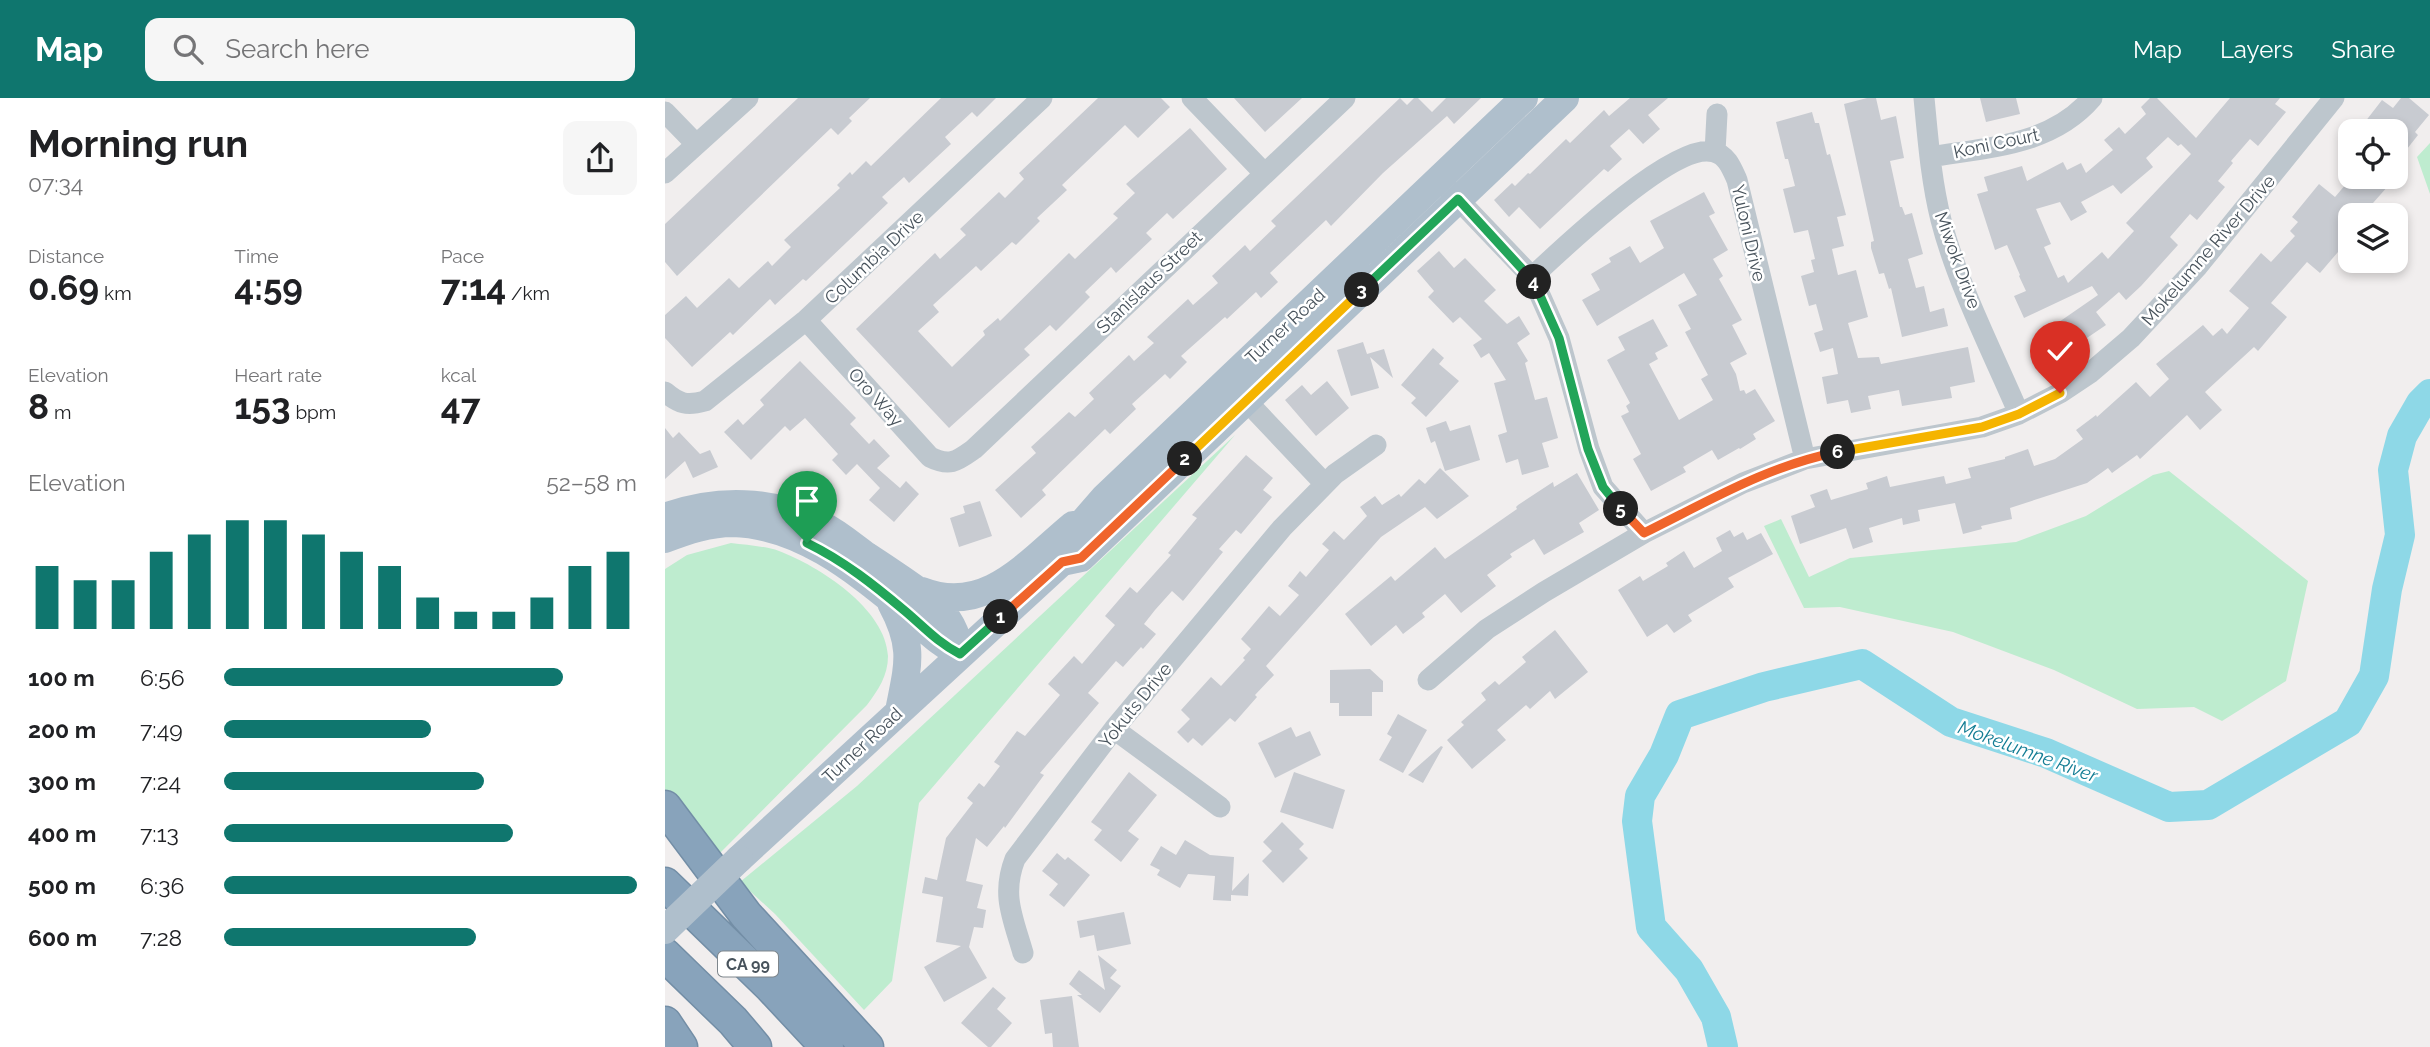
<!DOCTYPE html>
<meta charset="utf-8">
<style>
:root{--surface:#fff;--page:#f6f6f6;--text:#202124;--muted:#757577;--accent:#0f766e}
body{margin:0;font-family:Raleway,sans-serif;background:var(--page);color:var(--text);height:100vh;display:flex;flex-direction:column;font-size:26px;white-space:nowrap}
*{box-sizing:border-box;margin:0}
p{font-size:23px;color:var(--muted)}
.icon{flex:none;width:38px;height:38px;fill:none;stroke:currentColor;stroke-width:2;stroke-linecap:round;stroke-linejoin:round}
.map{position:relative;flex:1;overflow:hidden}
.panel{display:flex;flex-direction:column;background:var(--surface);width:665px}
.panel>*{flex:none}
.fabs{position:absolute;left:1673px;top:21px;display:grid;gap:14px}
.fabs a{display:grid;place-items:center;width:70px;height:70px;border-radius:14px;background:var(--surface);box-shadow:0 4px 10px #0003;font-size:35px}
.pin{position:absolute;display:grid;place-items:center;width:60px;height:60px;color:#fff;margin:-72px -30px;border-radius:50% 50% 50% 0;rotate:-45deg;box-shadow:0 0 7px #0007}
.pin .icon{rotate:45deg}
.km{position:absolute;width:35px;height:35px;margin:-18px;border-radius:50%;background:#222;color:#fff;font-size:19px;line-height:35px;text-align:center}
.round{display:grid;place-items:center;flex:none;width:74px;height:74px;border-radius:14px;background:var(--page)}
.summary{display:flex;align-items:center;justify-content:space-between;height:119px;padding:0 28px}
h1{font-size:38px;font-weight:700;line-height:52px}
.figures{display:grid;grid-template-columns:repeat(3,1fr);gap:10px;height:119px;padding:7px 28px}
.figures div{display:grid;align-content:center}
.figures b{font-size:35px;font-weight:700}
.figures small{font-size:19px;font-weight:400}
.figures p{font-size:19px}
.chart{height:196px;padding:14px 28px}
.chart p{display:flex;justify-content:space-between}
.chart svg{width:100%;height:126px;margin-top:7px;stroke:var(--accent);stroke-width:6}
ul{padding:0 28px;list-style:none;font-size:23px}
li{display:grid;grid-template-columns:112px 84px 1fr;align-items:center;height:52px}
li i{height:18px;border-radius:9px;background:var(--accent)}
header{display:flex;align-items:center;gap:42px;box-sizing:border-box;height:98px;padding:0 35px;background:var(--accent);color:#fff}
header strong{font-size:33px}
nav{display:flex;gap:38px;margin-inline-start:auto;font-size:24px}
.search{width:490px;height:63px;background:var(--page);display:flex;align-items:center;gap:18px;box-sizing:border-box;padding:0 24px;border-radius:14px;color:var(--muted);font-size:26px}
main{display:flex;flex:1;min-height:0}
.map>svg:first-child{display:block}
</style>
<header>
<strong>Map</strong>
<div class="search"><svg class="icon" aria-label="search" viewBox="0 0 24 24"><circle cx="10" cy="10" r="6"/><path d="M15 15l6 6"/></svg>Search here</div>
<nav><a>Map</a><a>Layers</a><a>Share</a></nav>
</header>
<main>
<section class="panel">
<div class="summary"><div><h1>Morning run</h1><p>07:34</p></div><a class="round"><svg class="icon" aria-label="share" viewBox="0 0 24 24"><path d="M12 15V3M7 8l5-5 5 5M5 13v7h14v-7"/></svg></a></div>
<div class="figures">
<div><p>Distance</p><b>0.69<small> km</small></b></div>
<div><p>Time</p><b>4:59</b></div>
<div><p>Pace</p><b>7:14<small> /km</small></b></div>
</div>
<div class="figures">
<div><p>Elevation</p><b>8<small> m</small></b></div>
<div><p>Heart rate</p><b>153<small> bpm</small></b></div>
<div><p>kcal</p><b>47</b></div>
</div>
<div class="chart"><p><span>Elevation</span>52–58 m</p>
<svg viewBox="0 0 160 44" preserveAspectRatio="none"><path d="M5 44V22M15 44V27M25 44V27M35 44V17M45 44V11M55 44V6M65 44V6M75 44V11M85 44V17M95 44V22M105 44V33M115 44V38M125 44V38M135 44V33M145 44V22M155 44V17"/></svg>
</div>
<ul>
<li><b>100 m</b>6:56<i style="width:82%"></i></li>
<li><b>200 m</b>7:49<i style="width:50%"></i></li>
<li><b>300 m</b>7:24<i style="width:63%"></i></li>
<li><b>400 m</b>7:13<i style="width:70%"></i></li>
<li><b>500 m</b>6:36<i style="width:100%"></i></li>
<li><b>600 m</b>7:28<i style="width:61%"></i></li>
</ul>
</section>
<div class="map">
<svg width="1765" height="949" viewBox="0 0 1765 949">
<rect width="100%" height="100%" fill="#f1eeee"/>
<path fill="#beeccf" d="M1765,45V96L1752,59Z
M570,337L254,705L227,883L199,912L110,816L75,784L192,688Z
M1504,373L1643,483L1621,583L1557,623L1529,609L1472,611L1389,572L1288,534L1175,509L1139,510L1099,428L1116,421L1144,479L1185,460L1351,444L1421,418L1488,377Z
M66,445C81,447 100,448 114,453C154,468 221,511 223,558C223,578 213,592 202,607L49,761L0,691V471L22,457Z"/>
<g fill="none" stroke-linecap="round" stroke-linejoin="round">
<path stroke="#8ed8e7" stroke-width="30" d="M1058,949L1051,919L1024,872L986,829L972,723L975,698L999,657L1015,617L1099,589L1197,566L1286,624L1381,655L1504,709L1543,707L1683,624L1709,578L1722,491L1735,437L1728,372L1737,338L1756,305L1765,296"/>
</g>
<path fill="#c8cbd1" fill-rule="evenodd" d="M133,0H205L184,20L187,23L173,37L166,30L12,178L0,164V126Z
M276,0H331L312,19L307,14L280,39L286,46L244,85L239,79L217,99L223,105L141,183L138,181L110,207L105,201L68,237L65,234L27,269L0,240V217L21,198L32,210L64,180L74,190L103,163L107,168L126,149L119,142L175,90L172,87L185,74L187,77L201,63L206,68Z
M433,0H496L505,9L473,40L460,27L397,87L402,92L372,120L375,123L351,147L347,144L316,173L311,168L268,207L274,214L253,233L287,269L320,237L318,233L333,220L335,223L404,155L410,161L453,120L448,116L470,95L461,86L525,30L562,71L508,121L502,115L481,135L487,141L451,175L446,169L420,194L425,199L391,233L385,227L359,251L365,257L284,330L191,231L270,155L275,161L301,137L295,131L334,94L340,100L359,81L354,75Z
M569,0H637L600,34Z
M735,0L742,7L749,0H753L767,14L781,0H816L789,26L782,18L718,75L666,128L661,122L605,175L613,184L596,200L591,194L562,221L560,219L516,258L522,264L505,281L500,276L467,306L471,311L445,336L440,331L377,392L381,397L356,420L330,392L371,355L366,349L404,314L410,319L429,301L424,295L464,257L469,263L489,245L482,239L523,201L528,207L553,185L547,178L580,147L585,153L611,128L606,123Z
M965,0H1003L983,17L995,31L978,46L964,31L945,48L957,61L943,74L939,71L875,131L854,109L844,119L829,102L847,85L850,88L863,75L865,76L901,41L905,45L939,12L944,18Z
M1202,0H1211L1216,22L1231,18L1239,60L1225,63L1235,109H1237L1240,117L1247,115L1258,156L1243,161L1251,190L1259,188L1265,214L1279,210L1283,228L1237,239L1226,190L1224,191L1219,175L1214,176L1206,150V144L1209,143L1179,6Z
M1315,0H1351L1355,16L1321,24Z
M1485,0H1492L1531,40L1565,0H1615L1610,6L1621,14L1593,48L1585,41L1566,63L1568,65L1553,83L1560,89L1532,122L1525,116L1505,139L1513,147L1476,188L1461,202L1454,194L1431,214L1441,227L1397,257L1393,251L1380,259L1368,242L1433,197L1427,188L1359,220L1349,198L1361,193L1354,178L1355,177L1342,147L1330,152L1312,96L1323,93L1319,79L1357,68L1362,83L1398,64L1402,72L1416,65L1421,75L1448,52L1439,42L1454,29L1460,36L1481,16L1476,9ZM1503,39L1513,48L1516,46L1526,56L1461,125L1469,133L1443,161L1437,154L1403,185L1399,177L1393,180L1379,149L1386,146L1371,111L1395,104L1406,123L1422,114L1416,104L1448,87L1456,96L1488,69L1481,60Z
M1736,0H1744L1764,17L1750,34L1753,37L1731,65V33H1693L1717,2L1728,10Z
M1147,14L1150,25H1154L1162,57L1165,56L1181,117L1172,119L1179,148L1167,151L1173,177L1191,172L1203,219L1183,225L1193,260L1214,259L1216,266L1303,249L1310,284L1285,289L1287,300L1237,308L1234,292L1203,298L1206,311L1186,315L1183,302L1162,306L1157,279L1173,276L1168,250L1155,254L1149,235L1158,232L1151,206L1144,208L1136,178L1149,174L1146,162L1150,161L1143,132L1129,135L1118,91L1130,88L1123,61H1120L1111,24Z
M1687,79H1731L1708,105L1713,109L1706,117H1685V140L1655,175L1642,164L1606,205L1622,219L1593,253L1589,249L1540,294L1557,312L1535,332L1522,317L1475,361L1472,357L1447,375L1443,370L1422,385L1345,410L1347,421L1316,428L1317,431L1298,436L1290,405L1253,412L1255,423L1238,427L1237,420L1204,430L1208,444L1188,451L1181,430L1135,446L1126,418L1150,409L1145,397L1162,391L1166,402L1203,391L1201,385L1222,378L1225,389L1279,378L1281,386L1306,380L1303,370L1340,361V359L1363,351L1369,368L1390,361L1418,341L1411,332L1431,317L1432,319L1471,284L1485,299L1504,281L1491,266L1538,227L1548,238L1557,230L1562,236L1584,210L1564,193L1596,155L1606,164L1630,138L1625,133L1633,124L1627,119L1654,86L1670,99Z
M1039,94L1050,115L1044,118L1063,152L1048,161L1058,178L1054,181L1077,222L1067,227L1082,256L1065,265L1071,276L1075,293L1079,292L1081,296L1090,291L1110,323L1088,336L1091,341L1075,351L1074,350L1053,362L1047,352L1018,369L1021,374L986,393L968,361L976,356L956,318L964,314L961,308L965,305L942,262L960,252L953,239L988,221L1003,248L990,255L993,261L984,266L1014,322L1048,302L1036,281L1043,277L1020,234L1026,231L1013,207L1032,197L1019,175L932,228L917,202L935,192L926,176L946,164L944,160L965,148L975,165L999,150L985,123Z
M774,153L789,170L800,160L831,192L819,203L842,226L854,218L865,236L852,245L863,263L860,265L870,302L882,299L893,340L877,345L884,369L857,377L853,361L841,365L833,337L842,334L829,285L841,282L824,255L816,260L808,247L817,241L795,219L788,225L763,199L769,193L752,173Z
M698,244L702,256L719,251L728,280L705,259L714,290L686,298L672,252Z
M768,250L779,260L774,266L794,283L761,319L746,305L751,300L736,287Z
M135,263L191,320L185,326L204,346L209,341L225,358L212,370L235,390L241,383L254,396L229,424L204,402L215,390L192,366L181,377L167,362L173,356L140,320L125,333L120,328L86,362L59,334L73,321L78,327L99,307L95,302Z
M662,283L684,310L651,338L620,302L637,287L646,297Z
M781,323L785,333L805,327L815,362L780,373L770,343L766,345L761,330Z
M0,330L8,340L14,334L35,356L45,352L53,369L28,380L20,363L0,381Z
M581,357L608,380L598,392L607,399L576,436L571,432L554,451L558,454L518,503L507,493L490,512L479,526L491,536L478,551L476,549L458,569L451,563L423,595L434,605L375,675L379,677L340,730L339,728L322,749L311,740L301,783L318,787L312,810L321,812L318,830L309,829L304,849L322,880L279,904L259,869L296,848L271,844L278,799L257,795L260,779L272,782L281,740L308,705L302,700L314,685L319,689L335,668L329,664L352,633L360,638L395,597L383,586L409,558L417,566L450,527L440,518L465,489L472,495L506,457L503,455L532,420L527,417Z
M775,370L804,398L772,421L760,409L716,439L601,568L609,577L590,597L592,599L570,624L565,620L537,648L528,640L523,645L512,634L525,621L516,612L546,579L556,588L580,562L578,560L586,551L576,541L604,508L615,518L634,497L623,488L635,473L641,479L664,452L657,446L669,433L679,442L702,418L695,409L710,398L717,407L734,396L736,399L754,381L760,386Z
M912,375L934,412L914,425L919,434L879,457L869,441L845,456L847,459L822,477L831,488L796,515L780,496L757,515L760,519L738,536L731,527L706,548L680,516L726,478L730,483L770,449L780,461L852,411L851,409L853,407L888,384L889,389Z
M315,403L327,438L294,449L285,420L300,415L298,408Z
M1065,432L1069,439L1078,434L1082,442L1096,435L1108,456L1063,480L1069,489L1023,517L1027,523L1009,535L1002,526L982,539L953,492L975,478L978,483L1003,468L1001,465L1019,453L1029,470L1057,453L1051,440Z
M890,532L923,574L890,601L885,593L865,611L861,607L832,632L841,642L807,671L782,642L799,627L796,624L821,602L816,595L830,583L834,587L861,564L857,559Z
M705,571L718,583V594H707V618H674V605H665V572Z
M733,616L762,632L738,675L714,662L727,639L722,636Z
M626,629L631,639L645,633L656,657L610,680L593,645Z
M776,648L778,649L758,685L743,677Z
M464,674L492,697L463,733L474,741L456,764L429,742L437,732L426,724Z
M629,674L680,692L668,731L615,714Z
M617,724L639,746L634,751L643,760L618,785L597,763L607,753L598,744Z
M520,742L545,757L569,759L567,793L584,775L583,798L566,797V803L548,802L550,778L523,776L515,790L492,777L495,772L485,767L496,748L511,757Z
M392,755L400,762L403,759L425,777L399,809L384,797L393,786L377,773Z
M459,814L466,846L432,853L429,837L415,840L412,823Z
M433,857L452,872L445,880L456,888L435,915L412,897H417L404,886L414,872L440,892Z
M328,889L341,900L332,911L347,925L326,949H323L296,925Z
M407,898L414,949H388L387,935L380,936L375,902Z"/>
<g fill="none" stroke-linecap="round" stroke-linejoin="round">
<g stroke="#738ea6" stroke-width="35">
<path id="highway" d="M0,709L81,817L202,949
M0,786L106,889L162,949
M0,857L68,923L90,949
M0,925L16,949"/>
</g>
<path stroke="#bdc6cd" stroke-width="21" d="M527,0L599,75
M1259,0C1263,41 1266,82 1276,122C1292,185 1328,255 1354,316
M0,14L31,46
M1050,54L1052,16
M1265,59C1323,49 1386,48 1427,0
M0,75L83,0
M783,91L867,179L894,240L924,351L938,389L979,435
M867,179C896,152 1010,43 1049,54C1062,57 1067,71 1072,82L1140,361
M141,222L265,359C285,369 292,363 309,351L680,0
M571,292L660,386
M0,294C14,306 22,308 40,303L141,222L377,0
M763,582L822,531L879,494L979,435L1078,385L1140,361L1317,329L1354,316L1395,295L1425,275L1466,240L1533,168L1669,0
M449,631L555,709
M358,855C348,820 336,797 350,761L449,631L617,430L670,376L711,347"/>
<path stroke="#afbfcc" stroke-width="28" d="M0,419C51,400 109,401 157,427C173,435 188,448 202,458C225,473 247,488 269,504C284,521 292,533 295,556
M0,441C21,433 44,425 68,425C134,427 187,470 236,510C257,527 271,544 295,556
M397,464L398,447L439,400L859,0
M257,493C321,518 363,464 408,427
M226,505C250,549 243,567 234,613
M74,761L397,464L416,460L900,0"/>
<use href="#highway" stroke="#88a3bb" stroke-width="32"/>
<path stroke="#afbfcc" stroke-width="28" d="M0,832L74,761"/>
</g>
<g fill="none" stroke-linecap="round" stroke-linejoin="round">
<g stroke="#fff" stroke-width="14">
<path id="split-1" d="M142,445C179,463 209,487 240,513C259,529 272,544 295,556L336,519"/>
</g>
<g stroke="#fff" stroke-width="14">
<path id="split-2" d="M336,519L397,464L416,460L520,361"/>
</g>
<g stroke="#fff" stroke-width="14">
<path id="split-3" d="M520,361L697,192"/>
</g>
<g stroke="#fff" stroke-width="14">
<path id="split-4" d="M697,192L793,101L869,184"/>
</g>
<g stroke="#fff" stroke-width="14">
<path id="split-5" d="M869,184L894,240L923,351L938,389L956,411"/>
</g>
<g stroke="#fff" stroke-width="14">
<path id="split-6" d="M956,411L979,435C1044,403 1102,368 1173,354"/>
</g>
<g stroke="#fff" stroke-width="14">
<path id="split-7" d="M1173,354L1317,329L1354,316L1395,295"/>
</g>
<use href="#split-1" stroke="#22a559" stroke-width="9"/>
<use href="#split-2" stroke="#f0652b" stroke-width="9"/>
<use href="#split-3" stroke="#f5b400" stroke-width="9"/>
<use href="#split-4" stroke="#22a559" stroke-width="9"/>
<use href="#split-5" stroke="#22a559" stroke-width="9"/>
<use href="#split-6" stroke="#f0652b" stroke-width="9"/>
<use href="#split-7" stroke="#f5b400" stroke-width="9"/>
</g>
<g text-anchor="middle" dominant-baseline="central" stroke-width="5" stroke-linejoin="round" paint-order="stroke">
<rect fill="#fff" stroke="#7e868c" stroke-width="2" x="53" y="853.5" width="60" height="25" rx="5"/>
<g font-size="16" font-weight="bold" fill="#47525b">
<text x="83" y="866">CA 99</text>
</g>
<g font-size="18" fill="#47525b" stroke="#fff">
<text transform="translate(1331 45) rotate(-12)">Koni Court</text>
<text transform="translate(1084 135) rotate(77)">Yuloni Drive</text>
<text transform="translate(1543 152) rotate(-49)">Mokelumne River Drive</text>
<text transform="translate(209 159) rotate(-43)">Columbia Drive</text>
<text transform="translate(1293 162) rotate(70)">Miwok Drive</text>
<text transform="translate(484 184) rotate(-44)">Stanislaus Street</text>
<text transform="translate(620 228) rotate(-43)">Turner Road</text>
<text transform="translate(211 299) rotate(48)">Oro Way</text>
<text transform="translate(470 607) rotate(-51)">Yokuts Drive</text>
<text transform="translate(197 647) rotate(-43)">Turner Road</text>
</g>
<g font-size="19" font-style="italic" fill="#137d94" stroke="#fff">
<text transform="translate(1363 653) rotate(20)">Mokelumne River</text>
</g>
</g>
</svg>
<div class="fabs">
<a><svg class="icon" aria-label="locate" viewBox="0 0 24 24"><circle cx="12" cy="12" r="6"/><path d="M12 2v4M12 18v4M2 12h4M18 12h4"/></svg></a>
<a><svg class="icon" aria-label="layers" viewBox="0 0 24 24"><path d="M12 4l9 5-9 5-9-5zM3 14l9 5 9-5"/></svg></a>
</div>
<div class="pin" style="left:142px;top:445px;background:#1e9e55"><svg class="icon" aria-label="arrive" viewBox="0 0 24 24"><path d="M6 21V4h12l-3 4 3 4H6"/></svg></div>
<div class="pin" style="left:1395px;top:295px;background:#d93025"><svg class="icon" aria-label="check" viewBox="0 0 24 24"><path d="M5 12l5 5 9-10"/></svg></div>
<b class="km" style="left:336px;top:519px">1</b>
<b class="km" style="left:520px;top:361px">2</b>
<b class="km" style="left:697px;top:192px">3</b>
<b class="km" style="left:869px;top:184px">4</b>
<b class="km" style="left:956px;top:411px">5</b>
<b class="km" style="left:1173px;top:354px">6</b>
</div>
</main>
